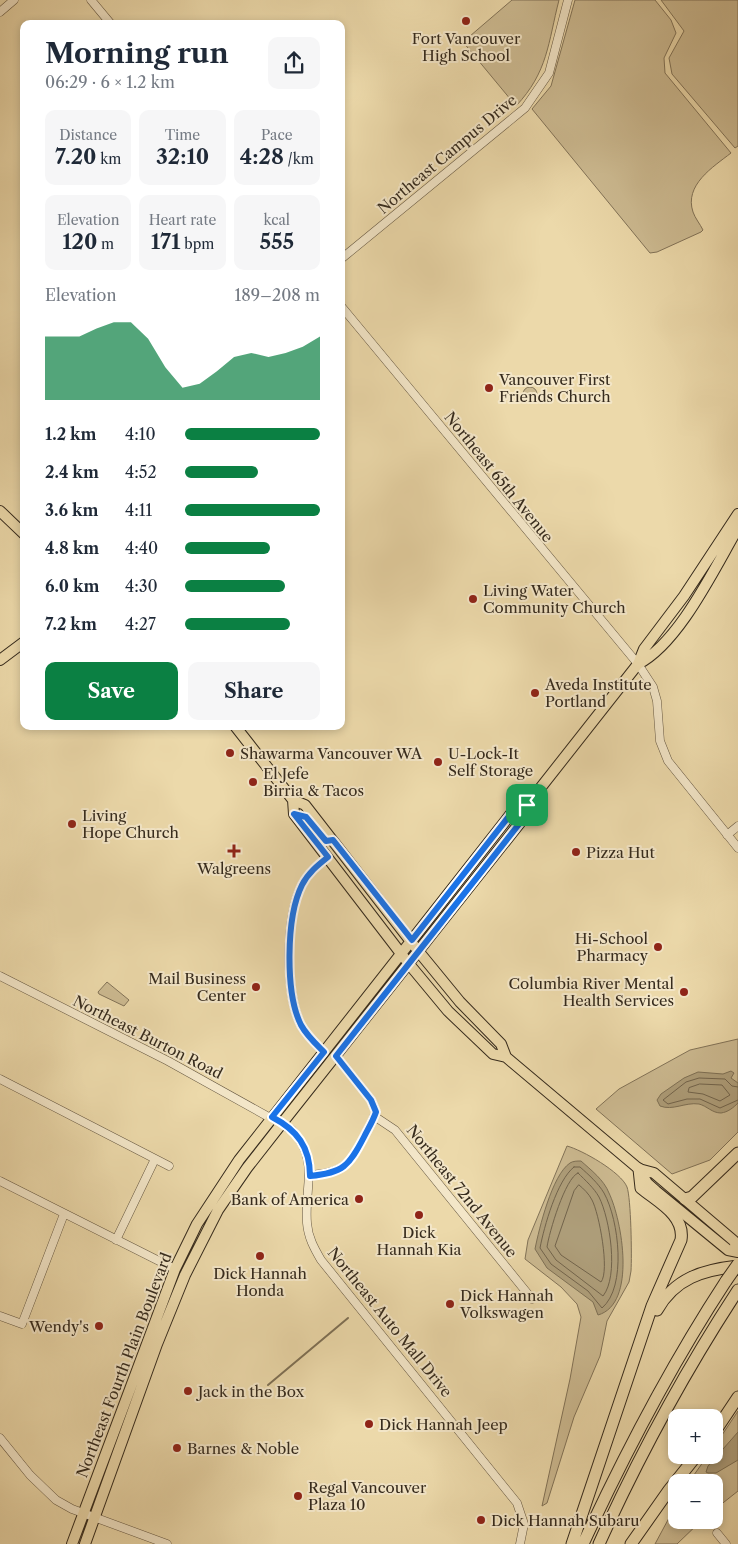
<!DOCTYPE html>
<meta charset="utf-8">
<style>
:root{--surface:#fff;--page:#f6f6f7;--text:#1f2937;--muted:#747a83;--accent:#0b8043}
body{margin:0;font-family:"Libre Caslon Text",serif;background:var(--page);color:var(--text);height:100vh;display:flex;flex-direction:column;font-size:19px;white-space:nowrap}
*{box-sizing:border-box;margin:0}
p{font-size:16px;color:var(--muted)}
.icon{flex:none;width:28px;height:28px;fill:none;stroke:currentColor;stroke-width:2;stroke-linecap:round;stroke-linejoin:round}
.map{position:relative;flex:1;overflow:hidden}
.drawer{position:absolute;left:20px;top:20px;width:325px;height:710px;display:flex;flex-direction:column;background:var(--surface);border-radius:10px;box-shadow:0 2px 8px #0003}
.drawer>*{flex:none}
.buttons{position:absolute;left:668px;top:1409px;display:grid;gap:10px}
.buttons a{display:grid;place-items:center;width:55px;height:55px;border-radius:10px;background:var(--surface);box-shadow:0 2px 8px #0003;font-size:25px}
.pin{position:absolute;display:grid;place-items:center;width:42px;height:42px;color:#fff;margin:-21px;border-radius:10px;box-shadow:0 2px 8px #0006}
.round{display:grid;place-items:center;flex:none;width:52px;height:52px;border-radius:10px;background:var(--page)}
.overview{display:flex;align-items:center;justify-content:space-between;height:85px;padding:0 25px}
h1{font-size:28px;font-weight:800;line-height:38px}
.stats{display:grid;grid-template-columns:repeat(3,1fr);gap:8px;height:85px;padding:5px 25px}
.stats div{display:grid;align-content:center;border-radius:10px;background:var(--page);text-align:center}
.stats b{font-size:21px;font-weight:800}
.stats small{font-size:14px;font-weight:400}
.stats p{font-size:14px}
.chart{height:140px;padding:10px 25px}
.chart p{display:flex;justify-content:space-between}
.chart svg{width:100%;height:90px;margin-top:5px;fill:var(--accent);opacity:.7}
.action{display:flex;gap:10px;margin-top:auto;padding:10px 25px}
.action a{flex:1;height:58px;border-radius:10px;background:var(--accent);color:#fff;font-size:20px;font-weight:800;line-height:58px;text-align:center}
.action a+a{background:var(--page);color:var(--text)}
ul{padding:0 25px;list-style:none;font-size:16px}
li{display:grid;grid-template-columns:80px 60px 1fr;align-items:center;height:38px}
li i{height:12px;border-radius:6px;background:var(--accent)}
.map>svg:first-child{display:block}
</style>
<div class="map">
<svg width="738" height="1544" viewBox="0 0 738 1544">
<rect width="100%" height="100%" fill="#ecd9aa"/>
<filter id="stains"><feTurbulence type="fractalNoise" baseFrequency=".004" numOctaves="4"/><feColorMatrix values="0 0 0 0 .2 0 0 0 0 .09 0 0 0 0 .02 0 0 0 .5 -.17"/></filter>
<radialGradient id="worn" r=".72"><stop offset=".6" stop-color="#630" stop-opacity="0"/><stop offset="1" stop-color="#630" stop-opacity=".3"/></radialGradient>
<path fill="#cdbb92" stroke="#827358" d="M512,0H559C548,43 548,72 516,106L463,42Z
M575,0H655L671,20L676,33L664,58L665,73L731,153C713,167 684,185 693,212C695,218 700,224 703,230L701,232L657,252L650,253L645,247L532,109L551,86Z
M661,0H738V146L735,148L672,74L669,58L684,31Z
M523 394a7 7 0 1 1 14 0a7 7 0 1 1-14 0Z
M107,982L129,1000L124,1006L99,994L98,992Z
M738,1039V1132L710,1160L672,1174L596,1109L619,1089L690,1050Z
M567,1146C582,1150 621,1172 627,1187C631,1198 632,1256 631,1271L629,1282L607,1321L600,1356L574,1417L547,1503L542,1506L570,1379L581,1317L577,1304L561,1287L525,1259L528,1240Z
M738,1411V1491L714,1510V1482H689L708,1455H714V1447Z
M676,1505V1520H702L677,1544H655Z"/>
<path fill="#ae9e7a" stroke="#7e7055" d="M731,1071L734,1073L731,1078L738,1083V1103C733,1108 728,1112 721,1113C712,1113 707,1106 699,1104C685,1102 673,1111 660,1106L657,1100L661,1094L684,1078L698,1072L723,1074Z
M581,1161C591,1170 604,1180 609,1193C622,1220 637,1304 598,1315L593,1302L547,1268L535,1249C539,1229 552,1175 570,1163C573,1161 577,1161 581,1161Z
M738,1432V1460L716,1473H708L706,1472L708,1466Z"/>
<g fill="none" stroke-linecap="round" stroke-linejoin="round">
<path stroke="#72644c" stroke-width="1" d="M700,1084L722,1085L730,1095L720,1101L703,1094L688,1092L689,1088Z
M738,1087L732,1086L725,1079L699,1078L686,1082L663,1100L668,1104L687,1099H700L720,1108L738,1100
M574,1167H580C589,1175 598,1183 604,1193C619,1220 627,1287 602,1308L588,1291L551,1264L540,1248C544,1227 557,1180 574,1167Z
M578,1173C585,1180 594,1188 599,1197C610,1219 619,1276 603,1296L556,1260L547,1247C549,1233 565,1178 578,1173Z
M579,1185C584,1189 589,1194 592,1200C599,1213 610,1271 601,1282L561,1255L555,1246L574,1191Z"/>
<path stroke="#7e7055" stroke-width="2" d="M268,1385L348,1318"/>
<g stroke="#645640" stroke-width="9">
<path id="minor" d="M91,0L111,24
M0,12L14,0
M341,259L525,108L549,73L568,0
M341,306L638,664L653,687L657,701L660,741L668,761L738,848
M727,835L738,826
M0,976L168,1061L292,1130C320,1160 304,1187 307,1223C308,1237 314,1248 321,1260L517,1503L524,1524L520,1544
M324,1052C316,1044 306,1036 301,1025C285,993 285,917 302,885C308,873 318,865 328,857
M0,1079L169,1166
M374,1116L395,1130L532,1299
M310,1175C343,1173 349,1166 364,1137C368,1129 373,1121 376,1112L371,1100L336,1056
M0,1181L175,1269
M116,1240L155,1159
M0,1316L22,1324L64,1214
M0,1438L30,1475L56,1500L72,1509L167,1544
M717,1533L726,1544"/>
</g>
<g stroke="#362b1d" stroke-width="12">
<path id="major" d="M0,511L24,534
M0,660L24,642
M638,664C679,643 714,569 738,528
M235,726L293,800L294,814L409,964L448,1011L493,1054L506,1057L639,1169L647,1183L656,1191L728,1250L738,1252
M293,800L305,805L419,952L460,1002L501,1044L506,1057
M639,1169L654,1173L734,1241L738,1250
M72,1544L175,1269L197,1224L239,1160L503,824L517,806L527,805
M85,1544L157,1344L185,1275L218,1210L247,1168L283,1122L527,814V805L638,664L644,649L684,596L738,514"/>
</g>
<g stroke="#362b1d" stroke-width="13">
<path id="highway" d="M685,1199L692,1197L738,1153
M657,1310C675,1278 703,1270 738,1266
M714,1433L738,1397
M572,1544L652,1306L681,1240C685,1215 658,1202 641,1188L639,1169
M583,1544C625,1453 671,1365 726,1281
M599,1544C639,1456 685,1371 738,1290
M631,1544L669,1490L697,1455"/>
</g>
<use href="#minor" stroke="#f3e6c8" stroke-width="8"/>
<use href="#major" stroke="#ecd9aa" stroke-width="10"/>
<use href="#highway" stroke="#ecd9aa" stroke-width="11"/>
<g stroke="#362b1d" stroke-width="13" stroke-linecap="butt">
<path id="highway-bridge" d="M726,1281L738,1264"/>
</g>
<use href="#highway-bridge" stroke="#ecd9aa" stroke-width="11"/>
</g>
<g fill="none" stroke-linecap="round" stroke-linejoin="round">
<g stroke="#fff" stroke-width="10">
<path id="route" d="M527,805V814L336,1056L371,1100L376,1112C373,1121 368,1129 364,1137C349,1166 343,1173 310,1176C310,1147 297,1130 272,1117L324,1052C316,1044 307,1036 301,1025C285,993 286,917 302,885C308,873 318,865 328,857L294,814L306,817L326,841L333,840L412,940L517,806Z"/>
</g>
<use href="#route" stroke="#1a73e8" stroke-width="6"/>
</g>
<g fill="#8f2418" stroke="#f3e6c8" stroke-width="2">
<circle cx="466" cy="21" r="5"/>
<circle cx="489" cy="388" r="5"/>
<circle cx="473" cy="599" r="5"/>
<circle cx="535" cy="693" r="5"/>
<circle cx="230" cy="753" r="5"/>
<circle cx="438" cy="762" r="5"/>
<circle cx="253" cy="782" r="5"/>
<circle cx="72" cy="824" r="5"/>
<path d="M231.5 843.5h5v5h5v5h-5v5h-5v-5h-5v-5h5z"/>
<circle cx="576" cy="852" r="5"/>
<circle cx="658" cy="947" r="5"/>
<circle cx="256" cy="987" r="5"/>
<circle cx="684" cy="992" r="5"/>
<circle cx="359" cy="1199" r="5"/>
<circle cx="419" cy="1215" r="5"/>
<circle cx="260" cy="1256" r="5"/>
<circle cx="450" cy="1304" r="5"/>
<circle cx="99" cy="1326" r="5"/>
<circle cx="188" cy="1391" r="5"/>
<circle cx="369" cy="1424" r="5"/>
<circle cx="177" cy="1448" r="5"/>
<circle cx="298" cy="1496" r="5"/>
<circle cx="481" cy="1520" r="5"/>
</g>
<g text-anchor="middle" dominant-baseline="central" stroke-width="4" stroke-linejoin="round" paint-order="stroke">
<g font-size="15" fill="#362b1d" stroke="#f3e6c8" text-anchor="start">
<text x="466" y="38" text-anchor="middle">Fort Vancouver<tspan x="466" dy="17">High School</tspan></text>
<text x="499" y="379">Vancouver First<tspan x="499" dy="17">Friends Church</tspan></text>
<text x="483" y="590">Living Water<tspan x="483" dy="17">Community Church</tspan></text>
<text x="545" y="684">Aveda Institute<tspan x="545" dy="17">Portland</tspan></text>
<text x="240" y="753">Shawarma Vancouver WA</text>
<text x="448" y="753">U-Lock-It<tspan x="448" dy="17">Self Storage</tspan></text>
<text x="263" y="773">El Jefe<tspan x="263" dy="17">Birria &amp; Tacos</tspan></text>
<text x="82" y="815">Living<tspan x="82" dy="17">Hope Church</tspan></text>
<text x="586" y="852">Pizza Hut</text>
<text x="234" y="868" text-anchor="middle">Walgreens</text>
<text x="648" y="938" text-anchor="end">Hi-School<tspan x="648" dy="17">Pharmacy</tspan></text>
<text x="246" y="978" text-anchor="end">Mail Business<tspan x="246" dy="17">Center</tspan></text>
<text x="674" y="983" text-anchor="end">Columbia River Mental<tspan x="674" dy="17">Health Services</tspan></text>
<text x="349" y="1199" text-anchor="end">Bank of America</text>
<text x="419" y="1232" text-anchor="middle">Dick<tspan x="419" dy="17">Hannah Kia</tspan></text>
<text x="260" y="1273" text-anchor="middle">Dick Hannah<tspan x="260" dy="17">Honda</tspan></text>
<text x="460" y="1295">Dick Hannah<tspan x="460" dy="17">Volkswagen</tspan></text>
<text x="89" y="1326" text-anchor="end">Wendy's</text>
<text x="198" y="1391">Jack in the Box</text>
<text x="379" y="1424">Dick Hannah Jeep</text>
<text x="187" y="1448">Barnes &amp; Noble</text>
<text x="308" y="1487">Regal Vancouver<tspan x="308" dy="17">Plaza 10</tspan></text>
<text x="491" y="1520">Dick Hannah Subaru</text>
</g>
<g font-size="15" fill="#362b1d" stroke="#f3e6c8">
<text transform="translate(447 154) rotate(-40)">Northeast Campus Drive</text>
<text transform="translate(499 477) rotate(51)">Northeast 65th Avenue</text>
<text transform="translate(148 1037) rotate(27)">Northeast Burton Road</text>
<text transform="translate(462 1191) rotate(51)">Northeast 72nd Avenue</text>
<text transform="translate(390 1322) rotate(51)">Northeast Auto Mall Drive</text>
<text transform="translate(124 1365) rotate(-69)">Northeast Fourth Plain Boulevard</text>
</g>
</g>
<rect width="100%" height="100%" filter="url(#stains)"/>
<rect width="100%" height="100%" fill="url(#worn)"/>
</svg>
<div class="buttons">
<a>+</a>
<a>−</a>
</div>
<div class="pin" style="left:527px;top:805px;background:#1e9e55"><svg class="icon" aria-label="arrive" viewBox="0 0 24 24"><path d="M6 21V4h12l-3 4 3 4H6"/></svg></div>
<section class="drawer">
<div class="overview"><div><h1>Morning run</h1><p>06:29 · 6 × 1.2 km</p></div><a class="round"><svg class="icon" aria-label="share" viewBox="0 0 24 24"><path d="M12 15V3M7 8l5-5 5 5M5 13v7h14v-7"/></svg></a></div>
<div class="stats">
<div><p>Distance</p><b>7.20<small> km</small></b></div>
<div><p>Time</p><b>32:10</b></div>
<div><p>Pace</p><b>4:28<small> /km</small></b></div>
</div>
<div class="stats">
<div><p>Elevation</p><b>120<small> m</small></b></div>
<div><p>Heart rate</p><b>171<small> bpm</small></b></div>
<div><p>kcal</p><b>555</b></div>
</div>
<div class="chart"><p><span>Elevation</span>189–208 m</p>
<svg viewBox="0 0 160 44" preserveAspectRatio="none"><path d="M0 44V13L10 13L20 13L30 9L40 6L50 6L60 14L70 28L80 38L90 36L100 30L110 23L120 21L130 23L140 21L150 18L160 13V44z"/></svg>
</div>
<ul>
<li><b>1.2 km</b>4:10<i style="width:100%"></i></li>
<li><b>2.4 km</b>4:52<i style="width:54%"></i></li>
<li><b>3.6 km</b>4:11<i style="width:100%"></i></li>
<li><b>4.8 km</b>4:40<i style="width:63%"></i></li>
<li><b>6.0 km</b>4:30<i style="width:74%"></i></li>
<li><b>7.2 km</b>4:27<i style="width:78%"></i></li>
</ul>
<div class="action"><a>Save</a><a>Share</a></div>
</section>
</div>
